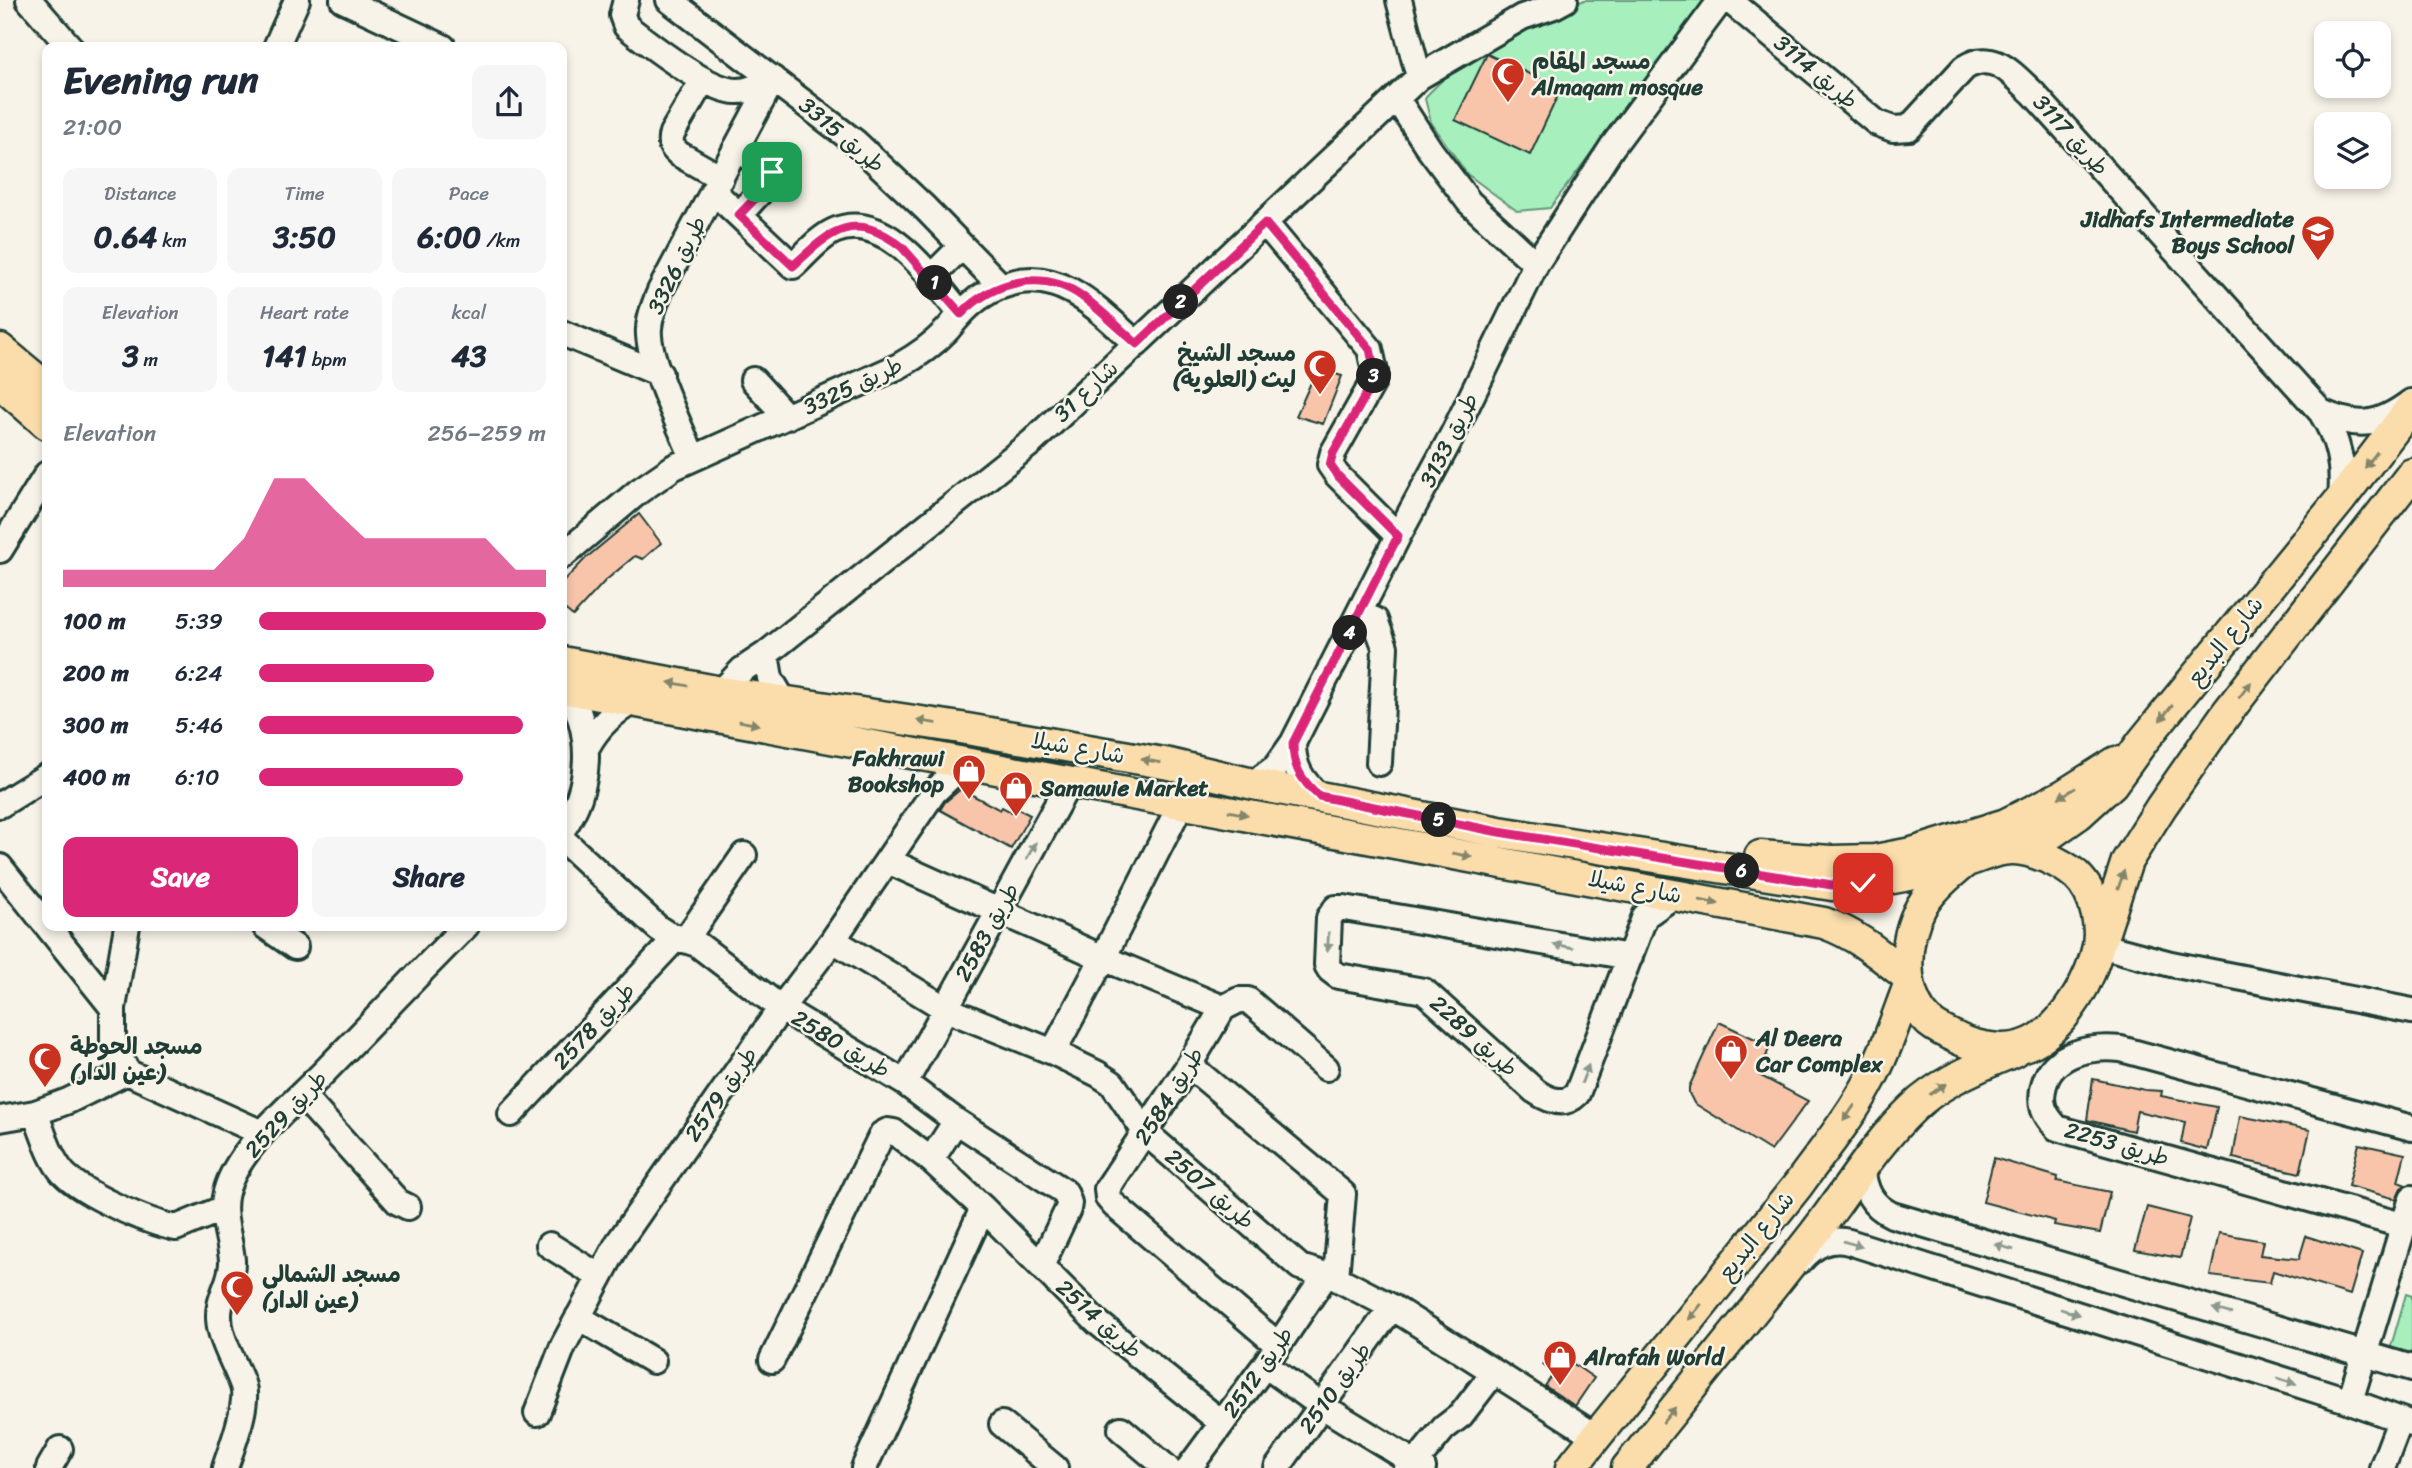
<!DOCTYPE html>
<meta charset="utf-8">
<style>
:root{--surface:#fff;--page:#f6f6f7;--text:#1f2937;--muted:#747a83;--accent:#db2777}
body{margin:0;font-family:Sriracha,"Playpen Sans Arabic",sans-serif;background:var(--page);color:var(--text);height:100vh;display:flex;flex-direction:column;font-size:26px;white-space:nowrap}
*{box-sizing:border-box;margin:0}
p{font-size:23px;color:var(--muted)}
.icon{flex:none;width:38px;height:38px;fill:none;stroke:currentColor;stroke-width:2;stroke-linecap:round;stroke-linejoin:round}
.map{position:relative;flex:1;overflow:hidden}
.sheet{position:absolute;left:42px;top:42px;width:525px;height:889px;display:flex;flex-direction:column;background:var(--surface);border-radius:14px;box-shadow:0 4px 10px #0003}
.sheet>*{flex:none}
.controls{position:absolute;left:2314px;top:21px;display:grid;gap:14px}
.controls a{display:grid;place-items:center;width:77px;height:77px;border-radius:14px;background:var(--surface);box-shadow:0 4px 10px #0003;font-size:35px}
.pin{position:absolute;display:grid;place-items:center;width:60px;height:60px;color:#fff;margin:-30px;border-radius:14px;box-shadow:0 4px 10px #0006}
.km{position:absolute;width:35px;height:35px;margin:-18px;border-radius:50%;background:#222;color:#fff;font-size:19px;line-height:35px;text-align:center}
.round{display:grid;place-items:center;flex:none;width:74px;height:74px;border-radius:14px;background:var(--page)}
.overview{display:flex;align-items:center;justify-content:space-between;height:119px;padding:0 21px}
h1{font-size:38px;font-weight:800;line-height:52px}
.stats{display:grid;grid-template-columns:repeat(3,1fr);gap:10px;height:119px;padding:7px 21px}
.stats div{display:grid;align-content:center;border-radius:14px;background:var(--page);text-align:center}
.stats b{font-size:30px;font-weight:800}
.stats small{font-size:19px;font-weight:400}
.stats p{font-size:19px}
.chart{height:196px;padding:14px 21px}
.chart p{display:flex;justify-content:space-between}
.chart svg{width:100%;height:126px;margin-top:7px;fill:var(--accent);opacity:.7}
.action{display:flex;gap:14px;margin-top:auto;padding:14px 21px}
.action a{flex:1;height:80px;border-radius:14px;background:var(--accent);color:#fff;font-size:28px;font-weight:800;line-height:80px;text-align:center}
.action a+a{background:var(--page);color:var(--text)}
ul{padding:0 21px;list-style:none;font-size:23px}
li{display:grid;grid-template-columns:112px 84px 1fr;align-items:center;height:52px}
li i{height:18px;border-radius:9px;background:var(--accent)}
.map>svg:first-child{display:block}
</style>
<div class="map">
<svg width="2412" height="1468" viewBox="0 0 2412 1468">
<rect width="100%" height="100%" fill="#f7f3e8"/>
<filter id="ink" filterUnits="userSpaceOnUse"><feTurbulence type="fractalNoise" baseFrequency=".0143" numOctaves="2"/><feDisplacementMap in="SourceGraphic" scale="14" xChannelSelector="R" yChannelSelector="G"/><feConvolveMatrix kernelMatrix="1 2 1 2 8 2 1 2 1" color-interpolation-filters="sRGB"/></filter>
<g filter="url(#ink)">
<path fill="#a7f0be" stroke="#639679" stroke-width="2" d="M1584,0H1705L1550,208L1517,211L1467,174L1431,122L1425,99L1429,93L1457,66Z
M2406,1294L2412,1296V1357L2390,1350Z"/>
<path fill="#f9c5aa" stroke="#1f3d34" stroke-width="2" d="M1487,54L1561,89L1530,155L1455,120Z
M1317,369L1342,376L1323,424L1296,416Z
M639,514L661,543L643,559L635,556L605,581L573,616L562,607V583L586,558Z
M961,789L1000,810L1002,807L1013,813L1016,808L1030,815L1011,849L940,810L945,802Z
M1719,1022L1770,1046L1759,1075L1808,1101L1771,1151L1694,1103L1689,1093V1087Z
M2093,1079L2145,1090L2162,1091L2161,1096L2217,1107L2207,1150L2181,1143L2185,1122L2137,1111L2133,1131L2087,1120Z
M2240,1116L2310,1130L2300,1173L2233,1158Z
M2359,1144L2405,1154L2398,1182L2406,1185L2401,1188L2396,1199L2348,1186Z
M1994,1158L2058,1177L2057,1181L2110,1192L2100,1233L2054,1225L2055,1221L1983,1202Z
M2147,1207L2190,1218L2180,1258L2135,1250Z
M2219,1233L2263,1241L2260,1255L2299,1259L2306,1236L2362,1254L2350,1295L2273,1271L2270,1283L2210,1276Z
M1553,1350L1594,1378L1575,1406L1545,1386L1554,1373L1543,1365Z"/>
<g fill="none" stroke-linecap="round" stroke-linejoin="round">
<g stroke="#1f3d34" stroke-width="30">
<path id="minor" d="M29,0L70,47
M343,0L443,47
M626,0L622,15L626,26C650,45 709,91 737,91C750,91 762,85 773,79
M669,0L855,142L925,208L1001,286
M1399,0L1419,77
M1729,0L1877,123L1893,129L1909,128L1964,68C1993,49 2012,74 2033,93L2321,412C2358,429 2379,426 2411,402
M276,47L297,0
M703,80L672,133C669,143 671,147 679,154L721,178
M1397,99L1430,150L1469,202L1536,264
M736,148L772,172L773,178L739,215
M713,191L793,266C806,254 819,238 834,231C886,208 933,281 961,314
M1265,223L1370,349L1375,372L1372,384L1333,453L1330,465L1337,475L1398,536
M930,278L962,246
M562,333L660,374
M753,380L787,417
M2321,412C2339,440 2344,466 2341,499
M693,458C681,428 646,357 649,328C650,315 655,303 660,291L773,79
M0,550L47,474
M562,556L639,491L674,467L899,366C917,356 933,345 947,330C954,322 961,313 969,306C981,295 996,287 1011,283C1063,268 1101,313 1137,344
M1359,614L1375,620L1385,647L1379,763
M766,654L770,678L783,700
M721,692L742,670L766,654L1032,442L1419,77L1522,17L1554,6L1565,0
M1293,743C1293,767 1301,780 1319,796
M587,747C598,726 613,712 634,701
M1253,784L1276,767L1293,743L1398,536L1453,434L1536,264L1612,147L1721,0
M0,805L47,776
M562,830C592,788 594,733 567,689
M562,839L658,928L667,934L697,944L781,1008L905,1083L956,1121L1065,1192L1069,1203L1068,1209L1041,1266
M888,861L1103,958L1223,1008
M0,867L113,1008
M265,926L295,947
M686,939L744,855
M833,940L946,1009L1053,1052L1098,1074L1112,1083L1146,1133L1300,1267L1336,1278L1392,1307L1595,1436
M2099,945L2171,964L2412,1011
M1630,957L1344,908H1336L1329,918L1327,965L1330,970L1338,976L1424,991L1535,1091C1548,1100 1564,1107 1577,1094L1645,916L1675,895
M1053,1052L1103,958L1182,802
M1189,1065L1343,1194L1336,1278
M127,1072L113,1041V1008L127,926
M127,1072L262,1133
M905,1083L1070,781
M302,1095L398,1202L408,1207
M35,1113C43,1132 49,1157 63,1173C84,1195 147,1222 176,1228L224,1208
M511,1114L677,937
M0,1119L35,1113L68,1101L127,1072
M931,1160L956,1121
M1862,1168C1865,1191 1871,1205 1892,1215L2412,1368
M2402,1225L2057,1128C2044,1114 2039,1104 2044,1085C2053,1052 2092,1046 2121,1049L2412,1128
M549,1245L600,1277
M1801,1260C1815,1245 1829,1237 1849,1242L2341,1398L2412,1424
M578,1317L653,1361
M1278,1345L1114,1205L1108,1198L1107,1189L1189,1065L1223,1008L1239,1000H1248L1326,1068
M772,1360L882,1134L888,1131L894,1132L931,1160L983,1208L1097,1322L1222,1423
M1265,1365L1322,1406L1423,1468
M2350,1401L2412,1198
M537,1413L563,1346L618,1243L781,1008L833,940L934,792L952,775L976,766
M1002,1424L1055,1468
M1121,1429L1167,1468
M49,1468L60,1449
M225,1468C231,1449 249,1405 243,1386C235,1361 214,1333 220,1306C223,1290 233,1277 232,1260C230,1237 220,1215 226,1192C238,1146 297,1101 329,1067C375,1020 420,972 466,926
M864,1468L983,1208
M1189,1468L1265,1365L1325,1276
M1277,1468L1392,1307
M1407,1468L1421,1456L1444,1428L1461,1415L1494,1372
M2382,1468L2400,1421"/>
</g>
<g stroke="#1f3d34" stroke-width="35">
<path id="major" d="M0,349L47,388
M0,383L47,424
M562,662L721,692L961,728L1169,764L1253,784L1499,832L1832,885C1876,883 1920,874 1963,862C1980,858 1995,848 2013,849C2032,849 2062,863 2076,875C2097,895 2104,932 2095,958C2085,990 2057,1036 2023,1046C2004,1052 1979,1048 1961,1040C1950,1035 1939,1030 1929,1022C1900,994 1903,940 1921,907C1932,889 1948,875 1965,862
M562,688L1824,923C1858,935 1880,955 1908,977
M2014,848L2052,833L2079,814L2112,784L2143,741L2341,499L2412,406
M1760,856L1831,861L1875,860L1912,853L2006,824L2062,796L2116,762
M2102,938L2127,861L2161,807L2226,714L2412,474
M1571,1468L1798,1185C1821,1153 1848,1121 1867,1086C1885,1054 1896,1019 1909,985
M1627,1468C1689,1390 1752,1313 1814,1234C1846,1193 1874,1145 1913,1108C1941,1081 1979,1067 2014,1051"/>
</g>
<use href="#minor" stroke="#f7f3e8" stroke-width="24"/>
<use href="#major" stroke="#fbddab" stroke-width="30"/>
</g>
<defs><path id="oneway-solid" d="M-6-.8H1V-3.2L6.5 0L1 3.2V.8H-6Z" transform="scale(1.75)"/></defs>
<g fill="#82856a">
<use href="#oneway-solid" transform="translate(2371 460) rotate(127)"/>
<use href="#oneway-solid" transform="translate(678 684) rotate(-170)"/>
<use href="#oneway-solid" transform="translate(2245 690) rotate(-52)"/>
<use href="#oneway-solid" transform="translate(2166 713) rotate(129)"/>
<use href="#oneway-solid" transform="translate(927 722) rotate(-171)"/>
<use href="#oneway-solid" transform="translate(749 723) rotate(11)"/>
<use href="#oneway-solid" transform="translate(1151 761) rotate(-170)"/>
<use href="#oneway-solid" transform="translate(2067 793) rotate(149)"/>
<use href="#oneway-solid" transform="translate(1238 813) rotate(11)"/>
<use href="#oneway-solid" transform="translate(1462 855) rotate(11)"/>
<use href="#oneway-solid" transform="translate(2121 880) rotate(-71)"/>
<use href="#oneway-solid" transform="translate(1709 902) rotate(11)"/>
<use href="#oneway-solid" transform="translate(1938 1089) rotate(-34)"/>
<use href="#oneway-solid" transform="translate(1849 1113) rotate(125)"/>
<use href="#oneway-solid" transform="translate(1695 1312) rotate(129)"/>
<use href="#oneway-solid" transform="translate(1669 1415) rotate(-51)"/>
</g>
<g fill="#8b988e">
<use href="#oneway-solid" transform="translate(1031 851) rotate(-61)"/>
<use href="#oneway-solid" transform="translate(1328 942) rotate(93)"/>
<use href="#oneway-solid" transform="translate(1563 946) rotate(-170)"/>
<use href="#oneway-solid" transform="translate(1585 1074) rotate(-69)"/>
<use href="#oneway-solid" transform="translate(1853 1244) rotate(16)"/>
<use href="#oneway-solid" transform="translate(2004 1247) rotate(-164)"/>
<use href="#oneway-solid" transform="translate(2222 1311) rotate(-164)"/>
<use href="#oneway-solid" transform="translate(2070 1312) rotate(18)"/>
<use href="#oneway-solid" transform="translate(2287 1381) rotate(18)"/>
</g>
</g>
<g fill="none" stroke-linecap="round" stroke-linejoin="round" filter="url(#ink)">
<g stroke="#fff" stroke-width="14">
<path id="route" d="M772,172L774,178L772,181L739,215L793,266C831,231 853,209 902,247L961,314C993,281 1043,268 1083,297C1102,311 1119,328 1137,344L1265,223L1370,349L1375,372L1372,384L1333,453L1330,465L1337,475L1398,536L1293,743C1293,767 1301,780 1319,796L1499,832L1832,885L1863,883"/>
</g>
<use href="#route" stroke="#db2777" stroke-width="9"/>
</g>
<defs>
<g id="mosque-pin" transform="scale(1.75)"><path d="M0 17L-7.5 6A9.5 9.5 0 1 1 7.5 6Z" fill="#c8321e" stroke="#f7f3e8"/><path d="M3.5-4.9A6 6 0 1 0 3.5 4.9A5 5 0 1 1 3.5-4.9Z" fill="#fff"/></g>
<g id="school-pin" transform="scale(1.75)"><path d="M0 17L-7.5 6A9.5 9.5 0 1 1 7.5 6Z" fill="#c8321e" stroke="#f7f3e8"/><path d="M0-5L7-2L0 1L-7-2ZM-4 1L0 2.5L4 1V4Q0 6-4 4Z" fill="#fff"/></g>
<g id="shop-pin" transform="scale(1.75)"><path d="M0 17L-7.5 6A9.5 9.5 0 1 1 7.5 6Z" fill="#c8321e" stroke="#f7f3e8"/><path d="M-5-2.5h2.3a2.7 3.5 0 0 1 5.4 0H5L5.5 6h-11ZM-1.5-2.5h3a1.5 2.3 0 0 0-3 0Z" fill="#fff"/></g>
</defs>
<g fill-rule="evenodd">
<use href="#mosque-pin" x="1508" y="74"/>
<use href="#school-pin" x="2318" y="232"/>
<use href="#mosque-pin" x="1320" y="366"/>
<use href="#shop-pin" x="969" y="771"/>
<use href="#shop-pin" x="1016" y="788"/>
<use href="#shop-pin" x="1731" y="1051"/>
<use href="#mosque-pin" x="45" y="1059"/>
<use href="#mosque-pin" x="237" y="1287"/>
<use href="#shop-pin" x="1560" y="1357"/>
</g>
<g text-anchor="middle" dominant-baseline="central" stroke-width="5" stroke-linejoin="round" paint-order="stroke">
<g font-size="23" font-weight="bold" fill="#1f3d34" stroke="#f7f3e8" text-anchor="start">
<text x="1532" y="61">مسجد المقام<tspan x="1532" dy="26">Almaqam mosque</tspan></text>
<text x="2294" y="219" text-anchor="end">Jidhafs Intermediate<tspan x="2294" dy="26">Boys School</tspan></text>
<text x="1296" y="353" text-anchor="end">مسجد الشيخ<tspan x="1296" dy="26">ليث (العلوية)</tspan></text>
<text x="944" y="758" text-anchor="end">Fakhrawi<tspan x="944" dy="26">Bookshop</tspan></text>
<text x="1040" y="788">Samawie Market</text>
<text x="1756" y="1038">Al Deera<tspan x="1756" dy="26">Car Complex</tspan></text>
<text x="70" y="1046">مسجد الحوطة<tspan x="70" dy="26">(عين الدار)</tspan></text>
<text x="262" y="1274">مسجد الشمالي<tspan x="262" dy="26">(عين الدار)</tspan></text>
<text x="1584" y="1357">Alrafah World</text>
</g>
<g font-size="23" fill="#1f3d34" stroke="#f7f3e8">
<text transform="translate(1816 72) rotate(40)">طريق 3114</text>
<text transform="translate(842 135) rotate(40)">طريق 3315</text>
<text transform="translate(2071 135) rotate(48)">طريق 3117</text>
<text transform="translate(677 265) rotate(-64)">طريق 3326</text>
<text transform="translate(853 386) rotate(-25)">طريق 3325</text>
<text transform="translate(1086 391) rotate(-43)">شارع 31</text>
<text transform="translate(1449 440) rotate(-63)">طريق 3133</text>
<text transform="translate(2225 641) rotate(-51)">شارع البديع</text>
<text transform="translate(1078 748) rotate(10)">شارع شيلا</text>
<text transform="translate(1635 887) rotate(11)">شارع شيلا</text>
<text transform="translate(987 932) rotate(-61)">طريق 2583</text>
<text transform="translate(594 1026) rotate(-47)">طريق 2578</text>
<text transform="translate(1474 1036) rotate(42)">طريق 2289</text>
<text transform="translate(841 1044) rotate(31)">طريق 2580</text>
<text transform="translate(721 1094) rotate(-55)">طريق 2579</text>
<text transform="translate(1169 1096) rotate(-58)">طريق 2584</text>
<text transform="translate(286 1114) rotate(-47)">طريق 2529</text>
<text transform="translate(2117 1144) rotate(16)">طريق 2253</text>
<text transform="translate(1210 1189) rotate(41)">طريق 2507</text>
<text transform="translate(1756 1236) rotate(-51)">شارع البديع</text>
<text transform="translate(1099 1319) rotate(42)">طريق 2514</text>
<text transform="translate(1258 1372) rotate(-55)">طريق 2512</text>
<text transform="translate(1335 1388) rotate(-54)">طريق 2510</text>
</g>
</g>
</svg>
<div class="controls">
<a><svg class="icon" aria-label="locate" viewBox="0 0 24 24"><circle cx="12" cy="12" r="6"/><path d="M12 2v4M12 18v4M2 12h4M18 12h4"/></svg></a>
<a><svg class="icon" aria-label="layers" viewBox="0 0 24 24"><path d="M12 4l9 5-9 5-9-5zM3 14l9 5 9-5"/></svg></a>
</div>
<div class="pin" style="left:772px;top:172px;background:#1e9e55"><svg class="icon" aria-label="arrive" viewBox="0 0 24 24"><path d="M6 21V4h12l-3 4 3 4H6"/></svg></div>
<div class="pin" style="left:1863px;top:883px;background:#d93025"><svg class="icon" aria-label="check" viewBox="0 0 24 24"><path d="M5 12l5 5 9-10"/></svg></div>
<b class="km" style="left:935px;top:283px">1</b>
<b class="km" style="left:1181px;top:302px">2</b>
<b class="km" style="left:1374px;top:376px">3</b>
<b class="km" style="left:1350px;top:633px">4</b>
<b class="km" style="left:1439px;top:820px">5</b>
<b class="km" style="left:1742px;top:871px">6</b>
<section class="sheet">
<div class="overview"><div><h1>Evening run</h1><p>21:00</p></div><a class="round"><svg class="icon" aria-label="share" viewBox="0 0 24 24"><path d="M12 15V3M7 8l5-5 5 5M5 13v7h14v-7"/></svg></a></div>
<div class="stats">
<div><p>Distance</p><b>0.64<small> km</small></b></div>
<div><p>Time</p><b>3:50</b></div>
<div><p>Pace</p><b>6:00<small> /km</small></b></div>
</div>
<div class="stats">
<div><p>Elevation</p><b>3<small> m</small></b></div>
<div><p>Heart rate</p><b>141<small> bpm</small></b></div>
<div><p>kcal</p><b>43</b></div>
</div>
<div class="chart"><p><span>Elevation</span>256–259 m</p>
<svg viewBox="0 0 160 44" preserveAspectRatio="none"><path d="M0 44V38L10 38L20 38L30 38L40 38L50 38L60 27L70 6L80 6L90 17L100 27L110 27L120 27L130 27L140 27L150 38L160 38V44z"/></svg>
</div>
<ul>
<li><b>100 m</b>5:39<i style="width:100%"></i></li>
<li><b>200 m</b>6:24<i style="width:61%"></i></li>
<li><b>300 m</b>5:46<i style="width:92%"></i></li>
<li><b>400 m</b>6:10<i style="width:71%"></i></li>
</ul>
<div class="action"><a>Save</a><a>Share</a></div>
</section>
</div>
